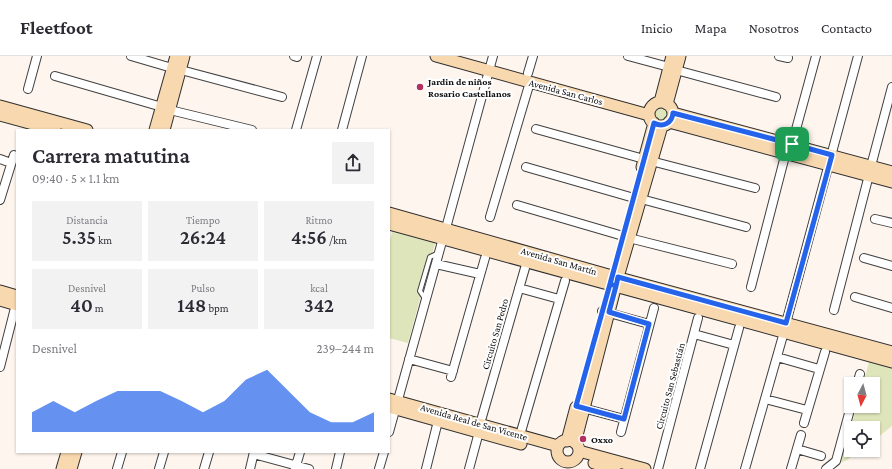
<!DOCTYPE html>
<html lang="es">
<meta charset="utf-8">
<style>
:root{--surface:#fff;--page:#f2f2f3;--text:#2b2b33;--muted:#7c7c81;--line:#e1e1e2;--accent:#2563eb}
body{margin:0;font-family:"Crimson Pro",serif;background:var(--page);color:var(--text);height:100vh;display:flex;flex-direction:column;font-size:15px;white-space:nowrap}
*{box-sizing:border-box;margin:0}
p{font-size:13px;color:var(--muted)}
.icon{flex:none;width:22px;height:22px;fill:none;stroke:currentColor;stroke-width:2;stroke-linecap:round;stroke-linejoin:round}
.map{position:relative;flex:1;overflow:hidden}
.details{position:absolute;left:16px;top:73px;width:374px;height:324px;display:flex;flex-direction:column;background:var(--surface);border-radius:0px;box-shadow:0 1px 3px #0004}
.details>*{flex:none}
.needle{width:26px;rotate:186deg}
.tools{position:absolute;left:844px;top:321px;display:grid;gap:8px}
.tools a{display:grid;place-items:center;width:36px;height:36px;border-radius:0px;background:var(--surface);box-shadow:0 1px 3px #0004;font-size:20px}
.pin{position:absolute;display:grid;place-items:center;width:34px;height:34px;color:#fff;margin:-17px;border-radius:8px;box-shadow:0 2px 6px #0006}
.round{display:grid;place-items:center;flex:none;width:42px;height:42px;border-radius:0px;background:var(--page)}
.head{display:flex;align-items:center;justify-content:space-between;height:68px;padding:0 16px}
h1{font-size:22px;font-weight:600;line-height:30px}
.figures{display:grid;grid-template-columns:repeat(3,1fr);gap:6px;height:68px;padding:4px 16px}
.figures div{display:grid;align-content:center;border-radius:0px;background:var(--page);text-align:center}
.figures b{font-size:20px;font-weight:600}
.figures small{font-size:11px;font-weight:400}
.figures p{font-size:11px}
.chart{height:112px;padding:8px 16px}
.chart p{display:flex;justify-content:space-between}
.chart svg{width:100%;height:72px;margin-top:4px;fill:var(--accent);opacity:.7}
header{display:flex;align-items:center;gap:24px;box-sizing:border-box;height:56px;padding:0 20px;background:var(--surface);border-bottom:1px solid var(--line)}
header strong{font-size:19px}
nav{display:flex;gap:22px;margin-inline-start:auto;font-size:14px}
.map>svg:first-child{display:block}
</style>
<header>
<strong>Fleetfoot</strong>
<nav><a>Inicio</a><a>Mapa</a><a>Nosotros</a><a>Contacto</a></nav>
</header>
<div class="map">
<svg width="892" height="413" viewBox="0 0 892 413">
<rect width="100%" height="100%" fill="#fef5ee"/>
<path fill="#dfe5bb" d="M653 58a8 8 0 1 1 16 0a8 8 0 1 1-16 0Z
M393,174L436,184L408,287L389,282V187Z
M869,306L892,312V370L873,385V372H851V394H861L847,404L840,407L857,350H873V328H863Z"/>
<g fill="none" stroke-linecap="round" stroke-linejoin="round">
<g stroke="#404040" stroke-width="6">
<path id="lane" d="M426,244L420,235L430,201L439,197"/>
</g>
<g stroke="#404040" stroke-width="10">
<path id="street" d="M131,0L172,12
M294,0L297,1
M628,0L669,11
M779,0L788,2
M181,14L282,41
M676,14L776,41
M528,17L533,0
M55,20L162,51
M28,33L37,0
M170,54L252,74
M536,73L644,103
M296,74L317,0
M342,74L362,0
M792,88L816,0
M0,103L11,107
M651,105L755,132
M871,110L892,31
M526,111L634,142
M641,143L746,171
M0,144L14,99
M517,149L623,180
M490,161L530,26
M875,163L892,167
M446,172L493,0
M629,182L732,208
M864,202L892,210
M436,208L480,218
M751,231L786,96
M519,232L559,243
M855,241L892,252
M834,254L869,119
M602,255L649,268
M786,267L858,0
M694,278L734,289
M777,301L819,313
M409,303L453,315
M0,311L16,248
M451,321L485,202
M857,328L860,318
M765,343L807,354
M579,351L624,363
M804,367L825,296
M480,368L525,212
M389,376L443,182
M621,376L654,252
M520,379L565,225
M797,393L821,400
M254,398L309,413
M117,413L122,396
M159,413L164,396
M204,413L209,396
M250,413L254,396
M295,413L300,396
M336,413L340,396
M379,413L384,396
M426,413L438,365
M469,413L479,376
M658,413L698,262
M700,413L739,272
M745,413L784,276
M791,413L801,379
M826,413L836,405L851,350"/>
</g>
<g stroke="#2f2f2f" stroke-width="13">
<path id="secondary" d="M436,0L649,59
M660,46L672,0
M649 58a12 12 0 1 1 24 0a12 12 0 1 1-24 0Z
M667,48L680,0
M0,50L87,74
M673,57L892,116
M0,59L55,74
M669,66L892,126
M155,74L176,0
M164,74L184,0
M642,111L654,67
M389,157L612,220L892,296
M389,168L892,306
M0,235L17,240
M0,244L17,249
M389,343L558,390
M389,351L521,388
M557 395a11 11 0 1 1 22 0a11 11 0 1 1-22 0Z
M567,385L576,351
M575,387L618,221L662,70
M579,395L645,413
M594,407L615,413
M62,413L67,396
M71,413L76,396"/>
</g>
<use href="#lane" stroke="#fff" stroke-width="4"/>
<use href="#street" stroke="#fff" stroke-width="8"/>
<use href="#secondary" stroke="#f8d8af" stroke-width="11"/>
</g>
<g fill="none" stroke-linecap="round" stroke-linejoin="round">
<g stroke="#fff" stroke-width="8">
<path id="route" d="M792,88L673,57C672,67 663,72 654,67L610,228L616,230L609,256L649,268L624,363L576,350L610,228L616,230L618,221L786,267L832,99L792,88"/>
</g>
<use href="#route" stroke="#2563eb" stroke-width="5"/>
</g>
<g fill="#b13161" stroke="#fff" stroke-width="1.5">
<circle cx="420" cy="31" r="4"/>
<circle cx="583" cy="383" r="4"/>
</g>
<g text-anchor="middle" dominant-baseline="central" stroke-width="4" stroke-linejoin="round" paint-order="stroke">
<g font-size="10" font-weight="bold" fill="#0d0d0d" stroke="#fff" text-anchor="start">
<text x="428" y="25">Jardin de niños<tspan x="428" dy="12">Rosario Castellanos</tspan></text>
<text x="591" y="383">Oxxo</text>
</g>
<g font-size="10" fill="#0d0d0d" stroke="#fff">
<text transform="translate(566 36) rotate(15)">Avenida San Carlos</text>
<text transform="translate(559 205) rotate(16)">Avenida San Martín</text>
<text transform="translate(495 278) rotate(-74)">Circuito San Pedro</text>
<text transform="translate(670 330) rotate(-75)">Circuito San Sebastián</text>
<text transform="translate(474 366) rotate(16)">Avenida Real de San Vicente</text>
</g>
</g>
</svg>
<div class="tools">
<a><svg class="needle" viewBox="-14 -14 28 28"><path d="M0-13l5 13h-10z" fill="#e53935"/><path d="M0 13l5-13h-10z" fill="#7c7c81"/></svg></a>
<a><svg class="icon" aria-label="locate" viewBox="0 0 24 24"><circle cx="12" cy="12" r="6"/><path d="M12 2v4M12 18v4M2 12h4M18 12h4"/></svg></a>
</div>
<div class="pin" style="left:792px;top:88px;background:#1e9e55"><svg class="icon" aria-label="arrive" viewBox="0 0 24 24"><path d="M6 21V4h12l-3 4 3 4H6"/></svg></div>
<section class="details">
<div class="head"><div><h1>Carrera matutina</h1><p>09:40 · 5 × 1.1 km</p></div><a class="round"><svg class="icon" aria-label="share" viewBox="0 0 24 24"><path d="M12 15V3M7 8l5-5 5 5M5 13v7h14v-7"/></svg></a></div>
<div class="figures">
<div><p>Distancia</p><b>5.35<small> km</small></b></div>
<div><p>Tiempo</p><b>26:24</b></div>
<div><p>Ritmo</p><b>4:56<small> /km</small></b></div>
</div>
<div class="figures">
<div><p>Desnivel</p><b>40<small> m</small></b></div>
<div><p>Pulso</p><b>148<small> bpm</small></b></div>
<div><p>kcal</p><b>342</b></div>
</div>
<div class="chart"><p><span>Desnivel</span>239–244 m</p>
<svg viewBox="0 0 160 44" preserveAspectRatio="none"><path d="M0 44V32L10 25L20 32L30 25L40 19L50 19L60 19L70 25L80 32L90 25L100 12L110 6L120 19L130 32L140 38L150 38L160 32V44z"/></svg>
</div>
</section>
</div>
